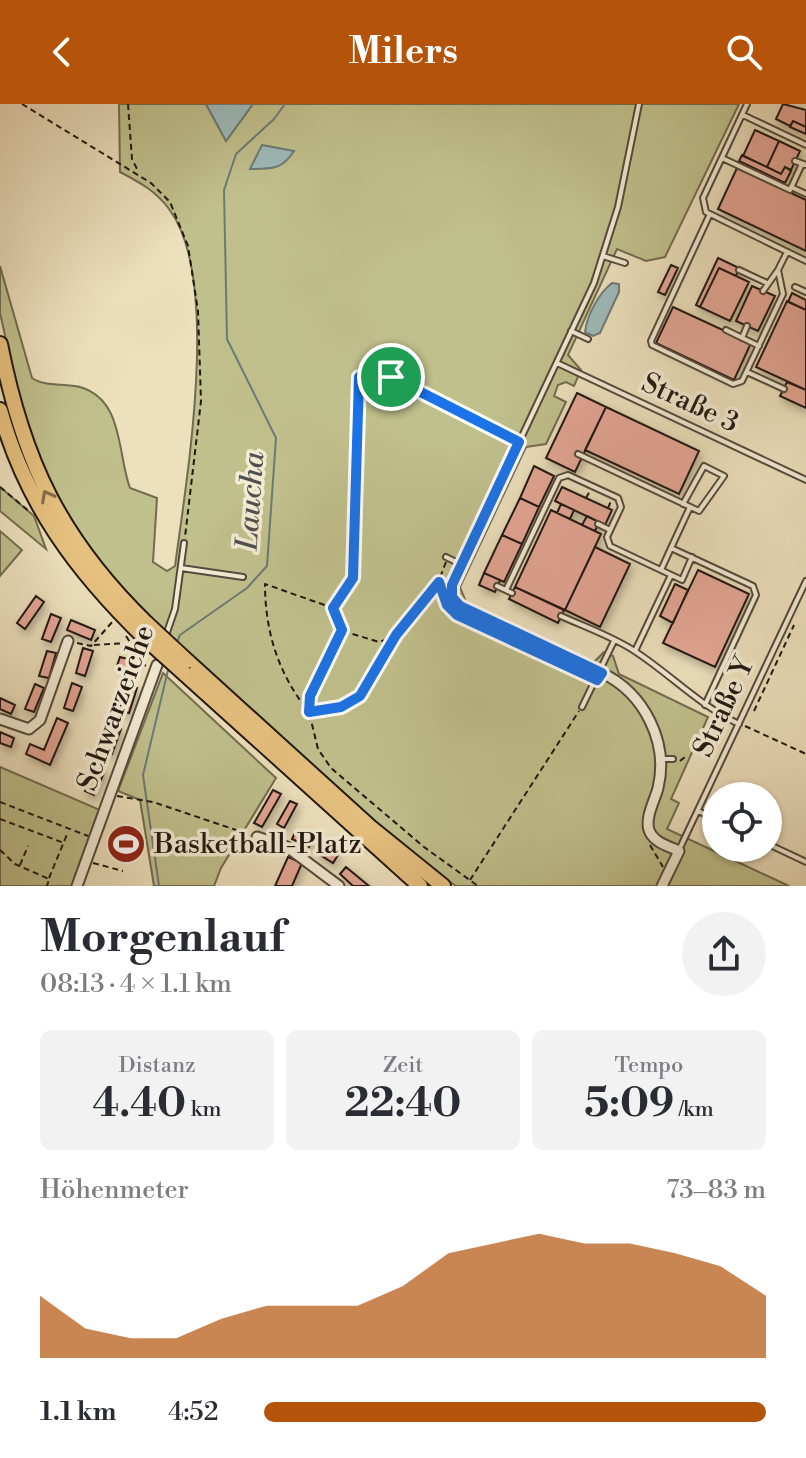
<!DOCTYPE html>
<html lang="de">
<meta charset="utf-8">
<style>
:root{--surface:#fff;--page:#f2f2f3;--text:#2b2b33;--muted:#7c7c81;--accent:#b45309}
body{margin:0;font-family:"Libre Bodoni",serif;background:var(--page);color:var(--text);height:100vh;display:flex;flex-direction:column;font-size:30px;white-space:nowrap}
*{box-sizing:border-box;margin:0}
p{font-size:26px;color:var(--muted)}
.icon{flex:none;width:44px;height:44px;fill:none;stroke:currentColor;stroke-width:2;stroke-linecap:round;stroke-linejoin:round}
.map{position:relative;height:782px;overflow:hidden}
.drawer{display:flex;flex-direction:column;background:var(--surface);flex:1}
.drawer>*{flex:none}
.fabs{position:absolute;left:702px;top:678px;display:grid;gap:16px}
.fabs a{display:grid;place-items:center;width:80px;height:80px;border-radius:50%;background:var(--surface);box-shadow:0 2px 6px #0004;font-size:40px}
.pin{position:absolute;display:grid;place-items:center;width:68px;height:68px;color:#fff;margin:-34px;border:4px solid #fff;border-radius:50%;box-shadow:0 2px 8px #0007}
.round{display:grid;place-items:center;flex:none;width:84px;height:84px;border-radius:42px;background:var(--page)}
.headline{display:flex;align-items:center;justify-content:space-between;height:136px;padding:0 40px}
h1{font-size:44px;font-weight:800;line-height:60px}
.figures{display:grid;grid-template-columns:repeat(3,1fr);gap:12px;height:136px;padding:8px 40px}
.figures div{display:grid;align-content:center;border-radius:12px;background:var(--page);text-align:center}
.figures b{font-size:40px;font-weight:800}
.figures small{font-size:22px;font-weight:400}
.figures p{font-size:22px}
.chart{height:224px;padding:16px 40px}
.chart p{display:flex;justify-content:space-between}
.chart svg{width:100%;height:144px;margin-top:8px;fill:var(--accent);opacity:.7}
ul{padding:0 40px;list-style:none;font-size:26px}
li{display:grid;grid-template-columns:128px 96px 1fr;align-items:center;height:60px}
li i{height:20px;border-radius:10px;background:var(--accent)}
header{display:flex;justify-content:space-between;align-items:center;height:104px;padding:0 40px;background:var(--accent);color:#fff;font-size:36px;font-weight:800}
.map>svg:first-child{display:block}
</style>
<header><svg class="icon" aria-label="back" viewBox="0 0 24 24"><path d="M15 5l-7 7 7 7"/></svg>Milers<svg class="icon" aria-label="search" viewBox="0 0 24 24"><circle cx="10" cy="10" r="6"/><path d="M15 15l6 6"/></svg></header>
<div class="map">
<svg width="806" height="782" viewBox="0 0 806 782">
<defs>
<filter id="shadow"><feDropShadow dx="2.5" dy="4.5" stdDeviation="4" flood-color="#0004"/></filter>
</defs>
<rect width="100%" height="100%" fill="#ede0bd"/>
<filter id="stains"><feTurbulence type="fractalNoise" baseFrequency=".0025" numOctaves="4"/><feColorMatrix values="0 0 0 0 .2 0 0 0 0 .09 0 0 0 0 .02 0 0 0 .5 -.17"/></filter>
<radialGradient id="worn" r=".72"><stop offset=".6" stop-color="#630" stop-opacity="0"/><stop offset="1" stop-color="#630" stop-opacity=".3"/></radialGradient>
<path fill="#c0c08c" stroke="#716c4f" stroke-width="2" d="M119,0H206L226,37L253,0H739L665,153L646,157L617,145L568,251L581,266L574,282L566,278L558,281L554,292L566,298L546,340L526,343L460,483L466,498L594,558L604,548L613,552L619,570L708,613L671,695L679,699L667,725L789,782H456L433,766L335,686L146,512L103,465L55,397L24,317L0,209V162L32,274C45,283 64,279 80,283C124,296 117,349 130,384L157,394L153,458L167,467L175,462C186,378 222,175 169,105C156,87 139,78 120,68Z
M0,383L34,412L46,445L0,407Z
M0,427L22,446L0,472Z
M163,569L276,674L221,764L214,782H154L140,696L118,687Z
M0,663L100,706L74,782H0Z
M123,722L140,728L130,757L113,751Z"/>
<path fill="#9dbbbb" stroke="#6c7a77" stroke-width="2" d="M206,0H253L226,37Z
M262,41L294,47C282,66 271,65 250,65Z
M612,179L619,180V188L600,229L593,232L585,228C587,211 599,189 612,179Z"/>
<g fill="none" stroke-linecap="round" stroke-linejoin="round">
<path stroke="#6c7a77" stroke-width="2" d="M177,538L180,531L247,484L267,462L276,334L227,235L224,86L236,50L274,15L285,0
M159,782L143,671L169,562"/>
</g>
<path fill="#e3a594" stroke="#221812" stroke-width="2" filter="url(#shadow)" d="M783,0L806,6V23L793,17L790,22L776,15Z
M793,17L806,23V30L790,23Z
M755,26L779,37L767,63L743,52Z
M779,37L800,47L791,66L785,63L781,70L767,63Z
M742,51L781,70L785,63L791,67L785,79L739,57Z
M737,64L806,96V147L718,105Z
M718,154L739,164L736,172L719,164L700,203L696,201Z
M671,161L678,164L665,191L658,188Z
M719,164L749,178L730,217L700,203Z
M752,182L775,192L758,227L736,217Z
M792,189L806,196V206L788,198Z
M787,197L806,206V286L756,263Z
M673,203L751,239L734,276L656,239Z
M787,278L806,286V304L780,292Z
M577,289L606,303L575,368L546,354Z
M606,303L699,347L679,390L585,346Z
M534,362L554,372L539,403L520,394Z
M562,383L612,406L605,421L555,397Z
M520,394L539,403L522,440L502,431Z
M561,400L574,406L570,415L557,409Z
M551,406L601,430L565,506L515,483Z
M587,412L599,418L595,427L582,421Z
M502,431L522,440L504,478L484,469Z
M595,443L630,460L600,523L565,506Z
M698,466L749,490L715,563L663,539Z
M484,469L500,476L495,488L479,481Z
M675,480L688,486L673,519L660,512Z
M515,483L564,506L558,519L509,495Z
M36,492L44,498L25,525L17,519Z
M51,510L61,514L51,538L42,535Z
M71,516L95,526L91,536L67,526Z
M83,544L93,547L85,572L76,569Z
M47,547L56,549L49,574L39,572Z
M120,553L135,557L132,567L117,562Z
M72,579L82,583L73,607L64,604Z
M35,580L44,584L34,608L25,605Z
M127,581L137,584L129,609L119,606Z
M0,594L15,601L11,610L0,605Z
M57,614L68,619L50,661L26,650L30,640L44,646Z
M112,621L121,625L112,650L103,646Z
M0,628L14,634L11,643L0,639Z
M96,663L105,667L94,691L85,687Z
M273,686L281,690L262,723L254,719Z
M290,697L297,700L284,724L277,720Z
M296,726L313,734L309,743L292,735Z
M323,740L338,751L333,759L317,749Z
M288,753L302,759L292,782H275Z
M346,763L369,782H353L340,770Z"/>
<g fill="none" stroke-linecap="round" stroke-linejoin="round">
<g stroke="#554a3d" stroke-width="8">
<path id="service" d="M747,0L703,94L706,108L806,157
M743,11L806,41
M722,54L790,86L802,60
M795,57L806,61
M791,83L806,90
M709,112L651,237L652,241L733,280L742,277L783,190L778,166L787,148
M603,152L625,159
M739,166L767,179
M795,183L806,188
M763,187L778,166
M726,226L759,242
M571,227L588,235
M742,234L747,222
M557,259L806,376
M747,268L784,285
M578,350L699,407L724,372L704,362L683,400
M598,420L610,426
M671,444L690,403
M446,453L462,461
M181,464L243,473
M661,466L671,444L753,482L756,491L705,601
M497,482L512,489
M506,486L559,374L568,371L618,394L621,403L607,433L610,442L682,476L692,453
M561,512C585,523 614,533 636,548C671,571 700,602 739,620
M165,534L175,505L184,439
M635,547L671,471
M599,568L460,502L452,493V481L594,179L618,103L639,0
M582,603L614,537
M660,655H673
M698,707L716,715
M768,740L806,758
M679,746L806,477"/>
</g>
<g stroke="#554a3d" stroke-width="13">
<path id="minor" d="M602,569C644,589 669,638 658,684C655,696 645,713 649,726C653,738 668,742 679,747L662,782
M0,615L29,625L40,616L68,537
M257,733L287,743L339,782
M77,782L157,561"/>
</g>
<g stroke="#221812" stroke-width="18">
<path id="trunk" d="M0,240C23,357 60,435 146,519
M0,306C26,400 77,468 146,535
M187,557L370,723L443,782
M185,570L420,782"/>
</g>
<path stroke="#221812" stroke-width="2" stroke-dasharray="6 4" stroke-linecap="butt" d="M22,0L151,79L170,98L188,142L198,207L201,297L185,433
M128,0L132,55L138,67
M0,383L30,408
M586,394L590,387
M608,404L611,397
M446,458L436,484L400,527L360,592L341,603L309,608C278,570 265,527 265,480L333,504L342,526L310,592L309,608L318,645L331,664L424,743L478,782
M439,478L447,501L457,511L589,573
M333,503L353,474L359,273H391L514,336
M343,527L379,538L394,533
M126,532L146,563
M77,539L91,542L114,516
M94,541L126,539
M754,607L794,521
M745,622L806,650
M680,657L685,653
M117,692L153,698L248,730
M0,698L88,732
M0,715L64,739
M650,741L663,763
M0,746L15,760L49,775L47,782
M93,759L123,767
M20,761L28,742
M49,774L68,728
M470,776L579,607"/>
<use href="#service" stroke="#f3ebd4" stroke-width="4"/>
<use href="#minor" stroke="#f3ebd4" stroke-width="9"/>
<use href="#trunk" stroke="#e6c07e" stroke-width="14"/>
<g stroke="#221812" stroke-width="18" stroke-linecap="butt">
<path id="trunk-bridge" d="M146,519L187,557
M146,535L185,570"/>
</g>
<use href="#trunk-bridge" stroke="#e6c07e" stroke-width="14"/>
</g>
<defs><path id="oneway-chevron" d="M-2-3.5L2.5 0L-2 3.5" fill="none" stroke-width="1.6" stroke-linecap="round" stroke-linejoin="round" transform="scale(2)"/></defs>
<use stroke="#846c48" href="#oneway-chevron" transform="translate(47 392) rotate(-118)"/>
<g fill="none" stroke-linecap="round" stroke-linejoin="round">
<g stroke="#fff" stroke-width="16">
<path id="route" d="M359,273H391L519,338L452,481V493L460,502L602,569L597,576L457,511L447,501L439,478L396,531L360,592L341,603L309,608L310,592L342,526L333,504L353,474Z"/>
</g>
<use href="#route" stroke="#1a73e8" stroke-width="10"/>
</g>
<defs>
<g id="stadium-disc" transform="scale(2)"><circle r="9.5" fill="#8f2418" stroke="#f3ebd4"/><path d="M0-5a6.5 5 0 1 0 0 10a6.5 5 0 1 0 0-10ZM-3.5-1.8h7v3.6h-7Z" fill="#fff"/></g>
</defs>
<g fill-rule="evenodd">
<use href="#stadium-disc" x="126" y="740"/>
</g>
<g text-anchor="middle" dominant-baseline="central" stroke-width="7" stroke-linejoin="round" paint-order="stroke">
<g font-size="28" fill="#221812" stroke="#f3ebd4">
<text transform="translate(690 299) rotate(25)">Straße 3</text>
<text transform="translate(724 603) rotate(-65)">Straße Y</text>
<text transform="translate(116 604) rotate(-70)">Schwarzeiche</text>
</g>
<g font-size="28" fill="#221812" stroke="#f3ebd4" text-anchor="start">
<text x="154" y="740">Basketball-Platz</text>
</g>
<g font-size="30" font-style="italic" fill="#4d514d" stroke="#f3ebd4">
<text transform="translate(251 397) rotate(-86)">Laucha</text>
</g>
</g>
<rect width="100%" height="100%" filter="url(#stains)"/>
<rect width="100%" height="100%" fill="url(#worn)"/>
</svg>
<div class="fabs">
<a><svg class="icon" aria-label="locate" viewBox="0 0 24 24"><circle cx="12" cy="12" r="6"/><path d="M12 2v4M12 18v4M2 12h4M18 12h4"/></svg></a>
</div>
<div class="pin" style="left:391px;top:273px;background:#1e9e55"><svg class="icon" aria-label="arrive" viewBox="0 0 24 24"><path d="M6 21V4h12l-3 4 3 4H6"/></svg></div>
</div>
<section class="drawer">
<div class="headline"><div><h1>Morgenlauf</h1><p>08:13 · 4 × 1.1 km</p></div><a class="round"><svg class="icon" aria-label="share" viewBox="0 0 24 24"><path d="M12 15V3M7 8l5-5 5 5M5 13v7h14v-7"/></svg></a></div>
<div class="figures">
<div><p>Distanz</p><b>4.40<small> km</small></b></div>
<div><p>Zeit</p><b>22:40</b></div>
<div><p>Tempo</p><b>5:09<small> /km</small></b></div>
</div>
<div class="chart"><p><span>Höhenmeter</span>73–83 m</p>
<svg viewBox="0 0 160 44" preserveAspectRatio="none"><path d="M0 44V25L10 35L20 38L30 38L40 32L50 28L60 28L70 28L80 22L90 12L100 9L110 6L120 9L130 9L140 12L150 16L160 25V44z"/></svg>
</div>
<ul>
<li><b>1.1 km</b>4:52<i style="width:100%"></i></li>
</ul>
</section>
